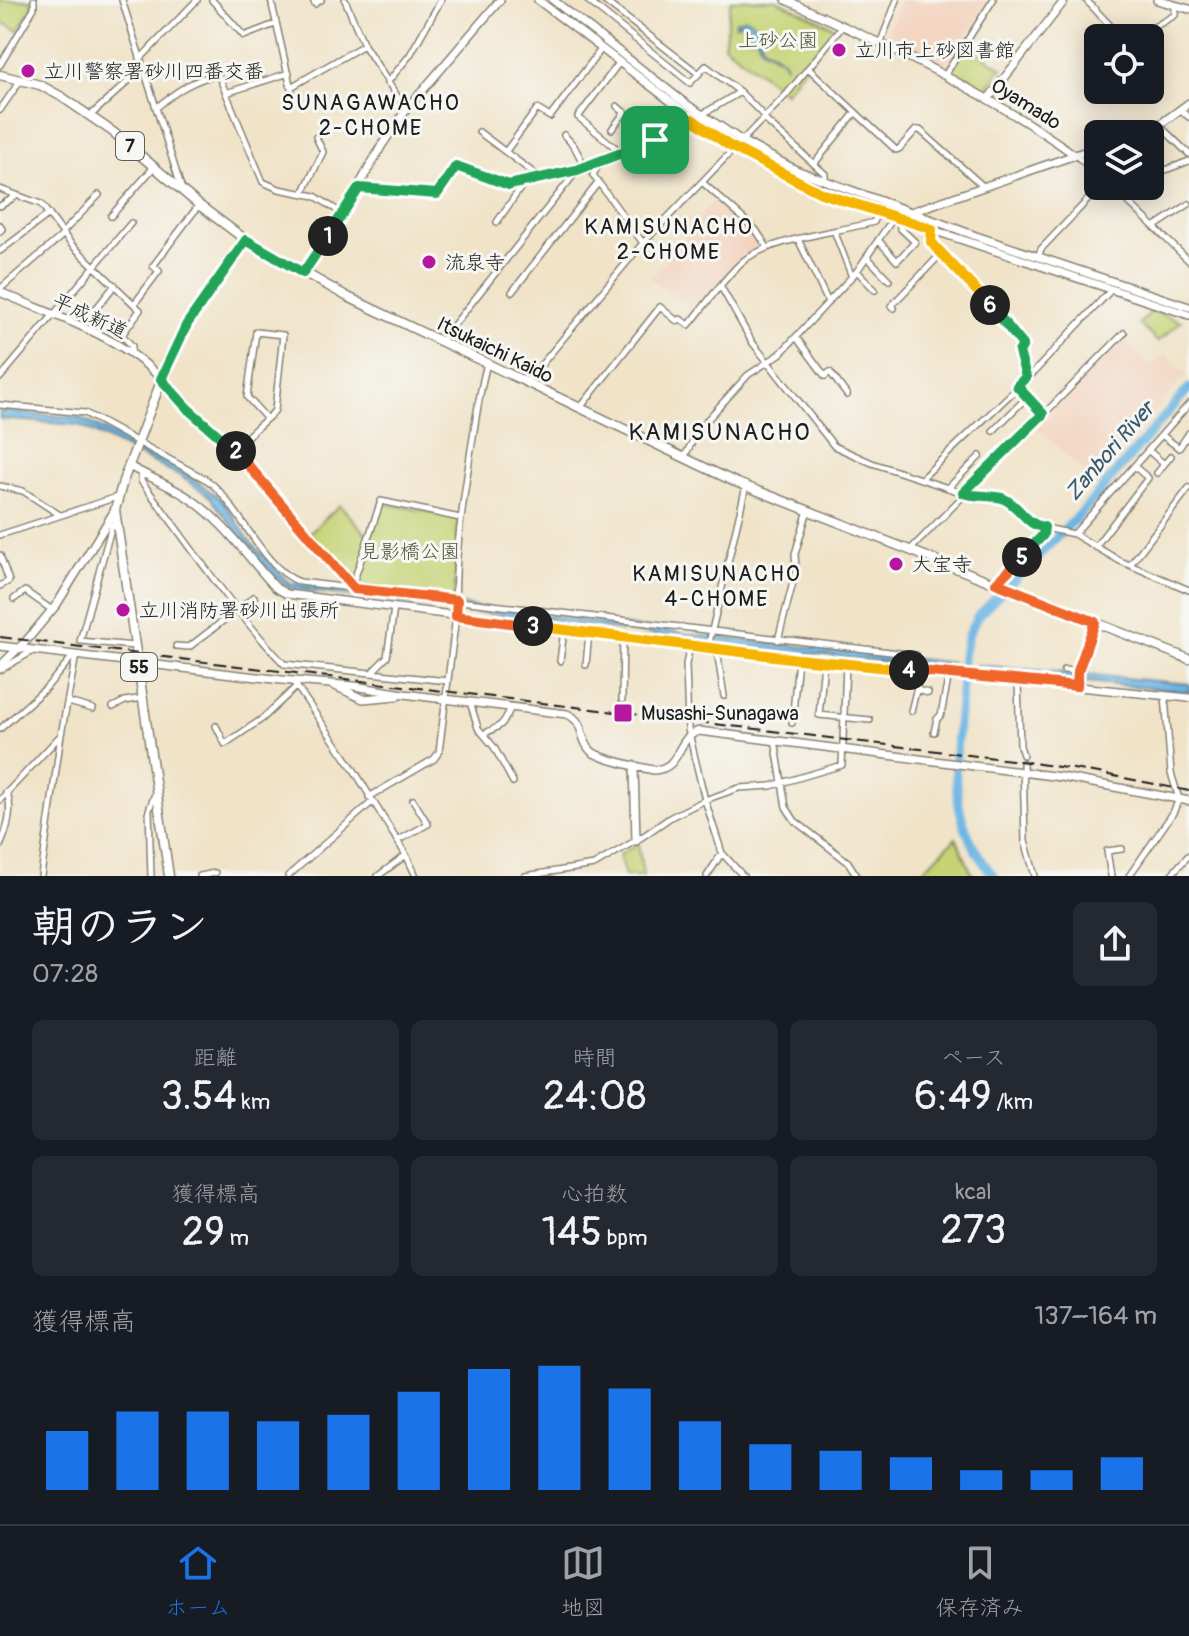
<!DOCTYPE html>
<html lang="ja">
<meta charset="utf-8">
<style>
:root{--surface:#171b24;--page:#242831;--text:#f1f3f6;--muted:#9ea1a6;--line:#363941;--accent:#1a73e8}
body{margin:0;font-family:Pangolin,"Klee One",sans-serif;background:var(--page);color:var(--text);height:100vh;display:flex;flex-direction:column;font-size:30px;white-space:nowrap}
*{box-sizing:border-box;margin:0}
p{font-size:26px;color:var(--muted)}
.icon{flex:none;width:44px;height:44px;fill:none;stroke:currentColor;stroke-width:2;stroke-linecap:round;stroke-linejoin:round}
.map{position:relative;height:876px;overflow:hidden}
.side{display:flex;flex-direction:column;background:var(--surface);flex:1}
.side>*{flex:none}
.tools{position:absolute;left:1084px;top:24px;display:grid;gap:16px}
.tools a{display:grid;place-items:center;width:80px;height:80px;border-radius:12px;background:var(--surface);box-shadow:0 4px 20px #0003;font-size:40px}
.pin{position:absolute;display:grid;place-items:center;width:68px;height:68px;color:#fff;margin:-34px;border-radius:16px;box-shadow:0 4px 12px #0006}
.km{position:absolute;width:40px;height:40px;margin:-20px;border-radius:50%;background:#222;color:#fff;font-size:22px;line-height:40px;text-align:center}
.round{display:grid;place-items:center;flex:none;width:84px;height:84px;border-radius:12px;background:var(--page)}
.overview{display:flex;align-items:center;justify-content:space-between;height:136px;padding:0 32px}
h1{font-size:44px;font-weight:600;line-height:60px}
.figures{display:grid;grid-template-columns:repeat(3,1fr);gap:12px;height:136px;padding:8px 32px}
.figures div{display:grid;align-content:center;border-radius:12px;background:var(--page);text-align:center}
.figures b{font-size:40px;font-weight:600}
.figures small{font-size:22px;font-weight:400}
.figures p{font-size:22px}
.chart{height:224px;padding:16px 32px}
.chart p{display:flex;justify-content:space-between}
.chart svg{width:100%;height:144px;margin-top:8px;stroke:var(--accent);stroke-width:6}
.menu{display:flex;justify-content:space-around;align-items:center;height:112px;border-top:2px solid var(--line);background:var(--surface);font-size:22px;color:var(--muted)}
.menu a{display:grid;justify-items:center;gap:4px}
.menu .on{color:var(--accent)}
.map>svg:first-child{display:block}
</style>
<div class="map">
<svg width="1189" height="876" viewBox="0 0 1189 876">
<rect width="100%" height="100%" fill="#f6f6f2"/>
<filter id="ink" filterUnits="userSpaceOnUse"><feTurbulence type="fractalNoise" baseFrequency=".0125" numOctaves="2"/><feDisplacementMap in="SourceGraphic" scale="16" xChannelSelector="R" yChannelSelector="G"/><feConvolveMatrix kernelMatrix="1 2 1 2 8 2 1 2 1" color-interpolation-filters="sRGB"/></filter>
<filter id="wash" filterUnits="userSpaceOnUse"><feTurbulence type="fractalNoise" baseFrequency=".006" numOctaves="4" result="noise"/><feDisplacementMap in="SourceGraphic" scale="32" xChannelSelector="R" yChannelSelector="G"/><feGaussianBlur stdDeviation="1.8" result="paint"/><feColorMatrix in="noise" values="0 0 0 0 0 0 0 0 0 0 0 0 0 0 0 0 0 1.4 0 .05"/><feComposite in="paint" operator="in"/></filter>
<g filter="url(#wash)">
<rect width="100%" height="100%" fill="#f0e3c8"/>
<path fill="#f3d4bf" d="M900,0H989L946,69L885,40Z
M716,197L764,243L743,256L696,313L651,279Z
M1123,339L1151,365L1166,354L1186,375L1094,481L1035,426Z"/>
<path fill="#c5d375" stroke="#707848" stroke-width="2" d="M0,0H32L31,8L18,31L0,21Z
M731,0H777L832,26L833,32L785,92L724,45Z
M966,45L1002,68L986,89L950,71Z
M1152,311L1181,321L1158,342L1139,324Z
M383,503L458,518L454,601L355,587L309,533L340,505L369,537Z
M956,838L973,876H917Z
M638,843L643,876H625L619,855Z"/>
<path fill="#6ab5e3" stroke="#436880" stroke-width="2" d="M746,18C761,23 756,35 764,47L784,60L786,67L784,61L762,48L755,35L751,38L747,35L750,32L747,24L739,23L735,25L736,21Z
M0,411L80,418L180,469L222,500L252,544L290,583L705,636L953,663L952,669L742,646L293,589L282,583L257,557L209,496L179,475L79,425L0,419Z
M976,665L1189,684V692L975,671Z"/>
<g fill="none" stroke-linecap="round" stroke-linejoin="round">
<path stroke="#6ab5e3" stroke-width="9" d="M994,876C934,806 962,737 963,655L968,635L978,616L1083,511L1189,388"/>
</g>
</g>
<g filter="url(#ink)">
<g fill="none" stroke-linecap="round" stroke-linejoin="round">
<g stroke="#868072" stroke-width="8">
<path id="street" d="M122,0L182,190
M212,0L244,36L275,24
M271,0L292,93
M313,0L315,4L321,0
M345,0L364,45L406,110
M587,0L690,83L706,66L740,92L765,117
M603,0L699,74
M1086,0L1122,38
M1135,38L1175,15V5
M880,44L897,0
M140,59L197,0
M619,63L578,117L622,153
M0,65L34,8V0
M808,68L896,150L899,149L916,130H920L984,187
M945,75L993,0
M387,83L410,55L441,0
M291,87L364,45
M226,93L289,73
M617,106L655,140
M156,108C176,91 193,80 218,74L263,182L279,189L315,196L343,214
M0,110L20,81
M1180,110L1189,117
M703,114L740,92
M91,115L143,68
M764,119L825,174V181
M1159,125L1189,154
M612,129L625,112
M479,132L539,177
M564,135L574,146L585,167
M506,151L537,109L550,117L602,48
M1075,155L1098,174
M600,162L593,175L643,243
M814,164L855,113
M1150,176L1189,161
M702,182L756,230L767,247
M1112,186L1189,261
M359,188L437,194L456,166L509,185L556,176L634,150L670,133L692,119
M0,189L41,204L71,244L140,310L122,335L132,346L130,353
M303,193L323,152L316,137
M0,206L16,196
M111,216L154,167
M497,222L524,183
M0,225L2,229L0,231
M1154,227L1189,204
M932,230L931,242L1023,345L1019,352L1026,377
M63,232L99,195
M835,233L852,277
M798,239L828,302
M878,240L897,261L915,242L900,228L899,220
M0,251L49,214
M867,257L889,280
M1038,257L1041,249L1101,186
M857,271L875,290
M721,287L752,342L834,446L872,463L963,493L979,498H1003L1036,526L1074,534L1120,561L1189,590
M0,289L64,234
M512,292L598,183
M135,303L159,271L153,266L199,205
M894,308L891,306L941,254
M81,327L115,285
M796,337L825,376L830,372L847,395
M441,341L577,171
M0,378L131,223
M161,380L188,409L234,448L354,589
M526,383L643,243L786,95L842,27
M1017,386L1043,414
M0,405L85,413L207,480C238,502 262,569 300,582L916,655
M580,408L660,307L677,321L680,319L689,325C706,305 722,280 742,262C768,239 838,232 874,222L878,212
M993,431L1027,397
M1163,436L1179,448L1189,433
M234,448L272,414L275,410L283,335L256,332L247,397L266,418
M1149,451L1164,464
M684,458L698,430L748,375L780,354L857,271L894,217
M142,473L141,481C188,542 230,607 284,664L448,681
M1157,473L1171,456
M921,479L1033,373L1111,290
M0,486L23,491L60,515
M948,488L980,456
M117,521L112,525L80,641L134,646
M1074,534L1189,404
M0,535L117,497
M1095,547L1148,478L1135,467
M910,550L1124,333
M0,555L9,581L0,586
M1130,565L1189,488
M353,583L381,501L460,518
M996,583L1043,535L1044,527
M14,599L25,591L52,610
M778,640L796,571L795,554L808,510
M176,646L189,647L254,597
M690,646L686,664L688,729L705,800L722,853L743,876
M708,647L746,486
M717,650L724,696
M560,661L564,630
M824,662L819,715L870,720
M586,665L589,633
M0,670L33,651
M1064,670L1078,671
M372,672L387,657L394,608
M293,681L354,770L406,855L416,876
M1018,682L1020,746L1023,755
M1077,686L1078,671L1094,622
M917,690L928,693
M622,700L623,638
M68,702L93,709
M470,702L478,728L494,747L513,782
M113,707L125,701L143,698
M911,711L921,671
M792,723L798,659
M216,726L225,744L262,719L297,686
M0,729L46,688L73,656
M934,732L937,719L941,715L949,674
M483,734C501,726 503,726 511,707
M775,740L786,807L795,821L848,862L857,876
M1023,763L1025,841L1035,876
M369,797L434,759L439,752L456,616C453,561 463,504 471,449C476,421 479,391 487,364
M0,800L60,736
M397,841L428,824L413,800
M0,846C7,831 14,807 6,792
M41,876L61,735L76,655
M151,876L149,810L155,794
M200,876L215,873
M288,876L372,802
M378,876L406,855
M525,876L594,865L642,837L671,817L705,800L739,788L771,786L842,765L846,664
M707,876L722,853
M1111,876L1107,851L1122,849
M1129,876L1173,813L1179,799L1171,773L1165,696
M1170,876L1189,855"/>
</g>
<g stroke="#868072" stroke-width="10">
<path id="secondary" d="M538,0L728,145L821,193L1189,315
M553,0L686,104L742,141L796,170L976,236L1189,307
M786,0C886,45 986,91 1075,155
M1157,0L1189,9
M988,99L1065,0
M1134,134L1159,125L1189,103
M911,212L1098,147
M303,273L343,214L382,145L406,110L500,0
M0,292C53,316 121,335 161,379
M129,466C149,477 171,486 189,498C223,520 248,558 276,588L287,594L798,659L1189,698
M0,646L282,680L354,686L404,694L567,714C586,722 578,738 591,751C601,760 639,767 654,770C682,769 675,738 699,731L1061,777L1189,801
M0,666L27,640L57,604L115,510
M333,685L363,699L397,696
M634,765L636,841"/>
</g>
<g stroke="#868072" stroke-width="11">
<path id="primary" d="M0,75L40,85L62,97L113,132L199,205L246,240L348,297L735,482L1189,659
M169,876L115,510L123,481L173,350L187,324L246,240"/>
</g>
<use href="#street" stroke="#fff" stroke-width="5"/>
<use href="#secondary" stroke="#fff" stroke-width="7"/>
<use href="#primary" stroke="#fff" stroke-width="8"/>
<path stroke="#1c1c1c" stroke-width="2" stroke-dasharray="12 6" stroke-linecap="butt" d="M0,637L1027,762L1099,773L1189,791"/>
</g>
</g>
<g fill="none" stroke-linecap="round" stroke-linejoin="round" filter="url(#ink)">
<g stroke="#fff" stroke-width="16">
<path id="split-1" d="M328,236L359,188L437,194L456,166L509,185L577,170L655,140"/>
</g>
<g stroke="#fff" stroke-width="16">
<path id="split-2" d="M236,451L188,409L161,379L187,324L246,240L303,273L328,236"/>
</g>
<g stroke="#fff" stroke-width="16">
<path id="split-3" d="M236,451L354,589L457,600L456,616L533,626"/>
</g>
<g stroke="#fff" stroke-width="16">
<path id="split-4" d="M533,626L798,659L909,670"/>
</g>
<g stroke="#fff" stroke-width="16">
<path id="split-5" d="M909,670L1077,686L1078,671L1095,622L996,583L1022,557"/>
</g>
<g stroke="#fff" stroke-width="16">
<path id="split-6" d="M990,305L1023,345L1019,352L1026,377L1017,386L1043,414L963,493C976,497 991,495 1002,498C1019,504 1026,526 1044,527L1043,535L1022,557"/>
</g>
<g stroke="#fff" stroke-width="16">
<path id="split-7" d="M655,140L692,119L728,145L821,193L932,229L931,242L990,305"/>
</g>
<use href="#split-1" stroke="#22a559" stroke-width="10"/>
<use href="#split-2" stroke="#22a559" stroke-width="10"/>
<use href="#split-3" stroke="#f0652b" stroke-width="10"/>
<use href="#split-4" stroke="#f5b400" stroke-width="10"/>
<use href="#split-5" stroke="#f0652b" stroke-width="10"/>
<use href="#split-6" stroke="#22a559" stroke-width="10"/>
<use href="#split-7" stroke="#f5b400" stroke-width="10"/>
</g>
<g fill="#b5179e" stroke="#f6f6f2" stroke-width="3">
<circle cx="839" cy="50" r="8"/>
<circle cx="28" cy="71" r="8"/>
<circle cx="429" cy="262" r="8"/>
<circle cx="896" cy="564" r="8"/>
<circle cx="123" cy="610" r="8"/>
<rect x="613" y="703" width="20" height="20" rx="4"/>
</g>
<g text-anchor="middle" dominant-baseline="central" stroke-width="6" stroke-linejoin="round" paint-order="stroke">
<g fill="#f6f6f2" stroke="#5d5d5c" stroke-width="2">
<rect x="116" y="132" width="28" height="28" rx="6"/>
<rect x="121" y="653" width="36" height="28" rx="6"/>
</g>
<g font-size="18" font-weight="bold" fill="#1c1c1c">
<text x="130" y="146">7</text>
<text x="139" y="667">55</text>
</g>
<g font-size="20" fill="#4f5337" stroke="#f6f6f2">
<text x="778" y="40">上砂公園</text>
<text x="410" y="551">見影橋公園</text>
</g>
<g font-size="20" fill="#1c1c1c" stroke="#f6f6f2" text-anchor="start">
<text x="855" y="50">立川市上砂図書館</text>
<text x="44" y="71">立川警察署砂川四番交番</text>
<text x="445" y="262">流泉寺</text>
<text x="912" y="564">大宝寺</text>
<text x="139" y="610">立川消防署砂川出張所</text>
<text x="641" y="713">Musashi-Sunagawa</text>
</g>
<g font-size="20" fill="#1c1c1c" stroke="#f6f6f2">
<text transform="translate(1026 104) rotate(32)">Oyamado</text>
<text transform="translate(90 316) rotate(25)">平成新道</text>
<text transform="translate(495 350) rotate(26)">Itsukaichi Kaido</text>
</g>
<g font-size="22" letter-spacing="2" fill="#1c1c1c" stroke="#f6f6f2">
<text x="371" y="103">SUNAGAWACHO<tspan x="371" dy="25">2-CHOME</tspan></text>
<text x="669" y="227">KAMISUNACHO<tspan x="669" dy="25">2-CHOME</tspan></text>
<text x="717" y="574">KAMISUNACHO<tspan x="717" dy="25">4-CHOME</tspan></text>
</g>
<g font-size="22" font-style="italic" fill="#3b596c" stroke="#f6f6f2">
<text transform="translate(1110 451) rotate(-49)">Zanbori River</text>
</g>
<g font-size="24" letter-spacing="2" fill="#1c1c1c" stroke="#f6f6f2">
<text x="720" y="432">KAMISUNACHO</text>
</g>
</g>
</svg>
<div class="tools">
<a><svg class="icon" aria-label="locate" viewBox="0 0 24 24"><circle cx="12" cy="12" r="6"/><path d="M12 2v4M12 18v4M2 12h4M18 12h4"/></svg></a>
<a><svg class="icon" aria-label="layers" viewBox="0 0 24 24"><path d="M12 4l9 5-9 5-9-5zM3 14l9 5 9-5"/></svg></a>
</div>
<div class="pin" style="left:655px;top:140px;background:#1e9e55"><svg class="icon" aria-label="arrive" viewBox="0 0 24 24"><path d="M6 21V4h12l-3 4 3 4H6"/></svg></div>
<b class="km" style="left:328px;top:236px">1</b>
<b class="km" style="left:236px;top:451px">2</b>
<b class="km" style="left:533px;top:626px">3</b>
<b class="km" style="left:909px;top:670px">4</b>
<b class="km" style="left:1022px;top:557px">5</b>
<b class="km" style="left:990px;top:305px">6</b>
</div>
<section class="side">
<div class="overview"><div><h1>朝のラン</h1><p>07:28</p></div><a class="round"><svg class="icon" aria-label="share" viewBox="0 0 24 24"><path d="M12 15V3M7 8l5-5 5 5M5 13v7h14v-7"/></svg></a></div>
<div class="figures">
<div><p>距離</p><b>3.54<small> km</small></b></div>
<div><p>時間</p><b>24:08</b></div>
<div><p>ペース</p><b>6:49<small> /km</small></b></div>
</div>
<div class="figures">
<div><p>獲得標高</p><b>29<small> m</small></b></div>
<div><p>心拍数</p><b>145<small> bpm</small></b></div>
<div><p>kcal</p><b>273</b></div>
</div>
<div class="chart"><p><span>獲得標高</span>137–164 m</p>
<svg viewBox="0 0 160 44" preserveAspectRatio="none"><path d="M5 44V26M15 44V20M25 44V20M35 44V23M45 44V21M55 44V14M65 44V7M75 44V6M85 44V13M95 44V23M105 44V30M115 44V32M125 44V34M135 44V38M145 44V38M155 44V34"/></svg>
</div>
</section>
<nav class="menu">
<a class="on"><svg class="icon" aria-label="home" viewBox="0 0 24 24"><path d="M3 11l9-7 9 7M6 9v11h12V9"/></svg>ホーム</a>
<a><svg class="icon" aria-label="map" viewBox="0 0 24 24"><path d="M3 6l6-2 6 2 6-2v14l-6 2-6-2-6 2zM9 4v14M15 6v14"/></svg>地図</a>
<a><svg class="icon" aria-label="saved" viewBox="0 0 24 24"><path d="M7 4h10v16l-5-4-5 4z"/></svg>保存済み</a>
</nav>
